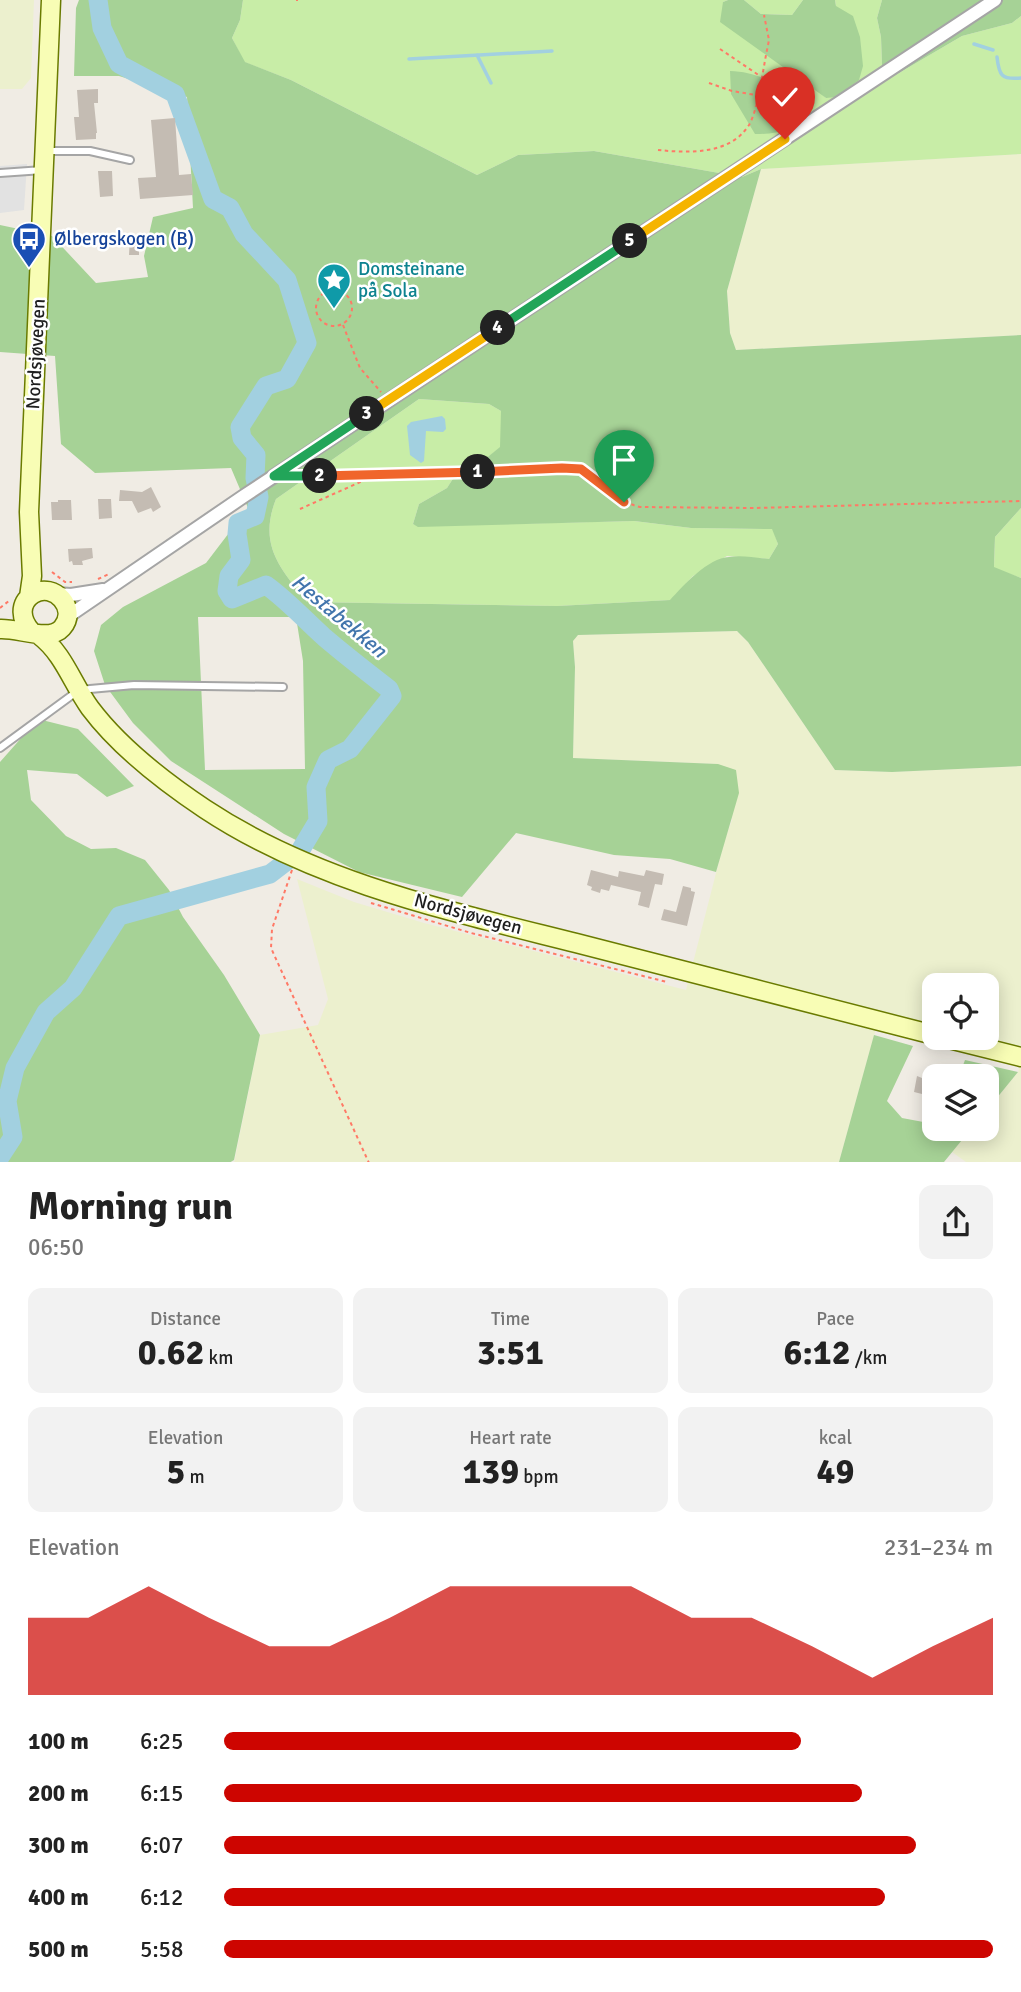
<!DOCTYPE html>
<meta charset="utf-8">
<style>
:root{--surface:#fff;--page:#f2f2f2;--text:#222;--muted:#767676;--accent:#cd0500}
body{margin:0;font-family:Signika,sans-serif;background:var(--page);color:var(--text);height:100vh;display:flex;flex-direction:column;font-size:26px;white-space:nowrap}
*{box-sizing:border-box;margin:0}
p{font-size:23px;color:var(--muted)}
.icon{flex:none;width:38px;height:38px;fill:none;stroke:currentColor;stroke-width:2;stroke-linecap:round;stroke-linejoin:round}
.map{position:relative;height:1162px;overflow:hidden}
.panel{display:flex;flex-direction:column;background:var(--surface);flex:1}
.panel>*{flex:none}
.tools{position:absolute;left:922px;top:973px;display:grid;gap:14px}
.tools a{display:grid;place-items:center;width:77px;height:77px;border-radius:14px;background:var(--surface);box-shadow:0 4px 18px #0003;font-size:35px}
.pin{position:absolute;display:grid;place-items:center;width:60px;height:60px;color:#fff;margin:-72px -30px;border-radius:50% 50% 50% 0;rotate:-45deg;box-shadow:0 0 7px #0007}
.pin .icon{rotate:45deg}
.km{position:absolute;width:35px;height:35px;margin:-18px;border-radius:50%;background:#222;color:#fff;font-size:19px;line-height:35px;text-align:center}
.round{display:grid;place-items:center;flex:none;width:74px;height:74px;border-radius:14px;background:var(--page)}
.summary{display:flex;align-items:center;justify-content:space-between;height:119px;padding:0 28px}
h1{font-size:38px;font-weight:800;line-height:52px}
.stats{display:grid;grid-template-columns:repeat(3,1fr);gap:10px;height:119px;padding:7px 28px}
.stats div{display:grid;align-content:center;border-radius:14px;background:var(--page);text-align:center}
.stats b{font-size:35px;font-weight:800}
.stats small{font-size:19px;font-weight:400}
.stats p{font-size:19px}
.chart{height:196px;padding:14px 28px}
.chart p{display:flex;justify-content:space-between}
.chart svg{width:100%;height:126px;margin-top:7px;fill:var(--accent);opacity:.7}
ul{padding:0 28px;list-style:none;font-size:23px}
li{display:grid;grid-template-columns:112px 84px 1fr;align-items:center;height:52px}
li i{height:18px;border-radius:9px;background:var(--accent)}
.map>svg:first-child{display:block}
</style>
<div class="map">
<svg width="1021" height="1163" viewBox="0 0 1021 1163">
<rect width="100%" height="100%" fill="#f0ece4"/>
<path fill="#ecf0ce" d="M0,0H34L31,78L22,89H0Z
M1021,154V335L736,350L730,333L727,291L761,169Z
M737,631L748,642L835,770L892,772L1021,766V1050L973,1038H987V985H934V1028L880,1014L839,1162L234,1163L260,1035L318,1025L328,999L297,879L354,902L424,923L686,990L724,842L732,820L718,764L573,758L575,667L573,641L578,635Z
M1021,1063V1162H966L952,1152L971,1129H987V1110L1018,1072Z"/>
<path fill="#c8eda7" d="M243,0H728L723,2L826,98L836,6L835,0H882L877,18L881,37L882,65L899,73L962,36L1012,23L1021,16V154L761,169L742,177L594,151L518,155L477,175L291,80L244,62L232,38L240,20Z
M744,0H803L792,15L761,14Z
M419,399L489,404L501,411V447L484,460L463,463L447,488L419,504L413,524L418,526L634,521L691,528L773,529L778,544L769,559L727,556L693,576L671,600L557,606L307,602C280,568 258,545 276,499Z
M1021,508V578L994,568L995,537Z"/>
<path fill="#a6d296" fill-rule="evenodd" d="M79,0H243L240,20L232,38L245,62L291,80L477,175L518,155L594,151L742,177L761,169L727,291L730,333L736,350L1021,335V508L995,537L994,567L1021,578V766L892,772L835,770L748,642L737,631L578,635L573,641L575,667L573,758L718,764L736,770L739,793L716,872L670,859L614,855L516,833L462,897L359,872L284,834L171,761L133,723L105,685L94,651L101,625L123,607L206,563L248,508L231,468L95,473L61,444L55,356L0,352V225L52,236L96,283L148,277L144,256L153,217L193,208L187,97L119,76H74L76,8ZM419,399L489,404L501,411L500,447L484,460L463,463L447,488L419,504L413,524L418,527L634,521L691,528L772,529L778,544L769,559C756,558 742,555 729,557C708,558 684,585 670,600L557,606L307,602C280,568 258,545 276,499ZM198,617H296L303,661L305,769L205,770Z
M728,0H744L761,14L792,15L803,0H835L836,6L853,16L860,37L863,66L859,80L836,97L826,98L720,22L723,2Z
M882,0H1021V16L1012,23L962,36L899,73L882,65L881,37L877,18Z
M730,71C764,72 789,90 810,115C789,130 781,134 755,134L731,94Z
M38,719L78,729L134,786L107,797L77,774L27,770L31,800L66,836L91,849L116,848L145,860L169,890L183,917L224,975L260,1035L234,1160L229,1163H0V762Z
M874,1035L913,1046L887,1101L902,1118L934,1124V1129H971L944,1162H839Z
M965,1060L1018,1072L987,1110V1076H959Z"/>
<path fill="#e2e2e2" d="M27,164L24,210L0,213V166Z"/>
<path fill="#a2d0e0" d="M442,416L445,419L446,429L443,432L426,431L424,461L421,463L410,455L407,426L411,422Z"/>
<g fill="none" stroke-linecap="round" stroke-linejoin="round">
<path stroke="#a2d0e0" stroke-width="3.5" d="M974,44L993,50
M477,55L491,83
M997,57C999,75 1001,80 1021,78
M409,59L552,51"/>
<path stroke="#a2d0e0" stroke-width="19" d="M0,1157L13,1137L7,1101L15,1068L46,1012L73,988L119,916L270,874L300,851L318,821L316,787L328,760L350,749L392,696L389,689C367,672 345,655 324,637C304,619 287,600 266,585L232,599L227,591L229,576L241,560L237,534L238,523L255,516L259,497L255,478L256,455L242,438L240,427L266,386L287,379L307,343L287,280L244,234L230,208L213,199L175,94L119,64L102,28L98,0"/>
</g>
<path fill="#c4bcb3" d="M98,89V103H94L97,133H96V139L76,140L74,117H79L77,90Z
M175,118L179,175L191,174L193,195L140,199L138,178L156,177L151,120Z
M98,171H112L113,196L100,197Z
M142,234L143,248L139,249V255H129L130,235Z
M151,487L161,507L153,512L151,508L138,513L132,501H119L120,490L142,492Z
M98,499H111L112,518L99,519Z
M58,500H71L72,520H52L51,502H58Z
M92,548L93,558L82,561L83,565H73L72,561L69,562L68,549Z
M591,870L618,877L619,871L644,876L646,870L664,874L662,885L655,884L649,908L638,905L641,892L611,885L609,891L601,889L600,893L591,890L592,887L587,885Z
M683,886L691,888V891L695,892L687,926L661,920L664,909L676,912Z
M924,1072L931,1074L926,1095L914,1092L917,1076L922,1078Z"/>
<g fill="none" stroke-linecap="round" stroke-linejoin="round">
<g stroke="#a5a5a5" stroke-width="10">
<path id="service" d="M47,151H90L130,160
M0,173L43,170
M0,748L79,690L134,685L283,687"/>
</g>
<g stroke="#a5a5a5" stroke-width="16">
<path id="minor" d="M57,594L71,595L103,590
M67,617L244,496L995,0"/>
</g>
<g stroke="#6a7b00" stroke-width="21">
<path id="secondary" d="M29,597L32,576L29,512L51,0
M0,629C19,628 50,642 62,628C79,609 54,581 33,594C18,604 21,620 31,631
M39,635C64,654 72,683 90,708C120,748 163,781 205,809C315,882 449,911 576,943C695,974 815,1004 934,1035
M945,1038L1021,1057"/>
</g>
<path stroke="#ff7966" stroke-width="2" stroke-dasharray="3.5 3.5" stroke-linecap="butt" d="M296,0H298
M720,49L760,76
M709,83L732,91L756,95
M658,150C689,153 730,155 749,125C758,110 763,69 767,50L769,40L764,15
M316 308a18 18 0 1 1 36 0a18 18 0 1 1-36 0Z
M343,325L360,368L381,392
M294,477L375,475
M300,509L376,475L562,468C569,468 577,467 584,471C605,481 614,501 640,507L755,508L1021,501
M52,572L65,582H72
M98,579L109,574
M0,608L10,600
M292,870L272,929L271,948L369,1163
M371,903L471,933L667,982"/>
<use href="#service" stroke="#fff" stroke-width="6"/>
<use href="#minor" stroke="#fff" stroke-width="12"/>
<use href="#secondary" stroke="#f8fdb5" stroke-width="18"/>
</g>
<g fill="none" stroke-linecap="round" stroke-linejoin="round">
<g stroke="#fff" stroke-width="14">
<path id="split-1" d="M478,472L562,468L581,469L624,502"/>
</g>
<g stroke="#fff" stroke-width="14">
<path id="split-2" d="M320,476L478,472"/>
</g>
<g stroke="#fff" stroke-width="14">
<path id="split-3" d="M320,476H274L367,414"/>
</g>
<g stroke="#fff" stroke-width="14">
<path id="split-4" d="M367,414L498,328"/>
</g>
<g stroke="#fff" stroke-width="14">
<path id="split-5" d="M498,328L630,241"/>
</g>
<g stroke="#fff" stroke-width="14">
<path id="split-6" d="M630,241L785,139"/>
</g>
<use href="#split-1" stroke="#f0652b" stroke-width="9"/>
<use href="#split-2" stroke="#f0652b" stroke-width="9"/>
<use href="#split-3" stroke="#22a559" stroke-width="9"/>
<use href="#split-4" stroke="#f5b400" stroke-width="9"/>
<use href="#split-5" stroke="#22a559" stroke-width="9"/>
<use href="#split-6" stroke="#f5b400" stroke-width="9"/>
</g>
<defs>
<g id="bus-pin" transform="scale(1.75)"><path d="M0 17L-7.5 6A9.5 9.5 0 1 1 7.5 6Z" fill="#1a4fb4" stroke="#fff"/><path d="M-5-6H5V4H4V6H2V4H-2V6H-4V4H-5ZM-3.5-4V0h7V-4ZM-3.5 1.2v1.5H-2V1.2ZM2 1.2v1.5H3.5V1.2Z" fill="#fff"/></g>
<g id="sight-pin" transform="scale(1.75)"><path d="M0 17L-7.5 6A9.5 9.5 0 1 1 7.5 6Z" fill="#0f9aa8" stroke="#fff"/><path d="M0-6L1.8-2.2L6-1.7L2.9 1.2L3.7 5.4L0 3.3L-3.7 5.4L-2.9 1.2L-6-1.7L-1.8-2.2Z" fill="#fff"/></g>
</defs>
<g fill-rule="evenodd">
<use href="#bus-pin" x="29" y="239"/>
<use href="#sight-pin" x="334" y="280"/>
</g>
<g text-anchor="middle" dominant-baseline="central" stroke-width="5" stroke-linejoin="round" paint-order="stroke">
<g font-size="19" fill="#164399" stroke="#fff" text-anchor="start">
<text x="54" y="239">Ølbergskogen (B)</text>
</g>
<g font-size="19" fill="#0d838f" stroke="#fff" text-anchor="start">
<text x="358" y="269">Domsteinane<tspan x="358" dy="22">på Sola</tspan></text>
</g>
<g font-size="19" fill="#1e1e1e" stroke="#fff">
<text transform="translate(36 354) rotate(-87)">Nordsjøvegen</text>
<text transform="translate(468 914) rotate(15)">Nordsjøvegen</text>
</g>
<g font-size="21" font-style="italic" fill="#4275ac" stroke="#fff">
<text transform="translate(339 616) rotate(40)">Hestabekken</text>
</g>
</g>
</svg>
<div class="tools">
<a><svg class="icon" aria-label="locate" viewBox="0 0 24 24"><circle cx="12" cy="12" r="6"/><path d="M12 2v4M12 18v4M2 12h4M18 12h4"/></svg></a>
<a><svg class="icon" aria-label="layers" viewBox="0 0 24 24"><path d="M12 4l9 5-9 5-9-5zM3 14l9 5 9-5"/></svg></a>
</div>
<div class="pin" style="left:624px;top:502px;background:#1e9e55"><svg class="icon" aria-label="arrive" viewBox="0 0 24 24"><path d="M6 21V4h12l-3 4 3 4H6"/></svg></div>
<div class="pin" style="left:785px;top:139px;background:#d93025"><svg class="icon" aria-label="check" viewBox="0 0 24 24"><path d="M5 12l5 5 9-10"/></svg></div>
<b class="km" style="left:478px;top:472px">1</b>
<b class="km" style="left:320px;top:476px">2</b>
<b class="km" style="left:367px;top:414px">3</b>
<b class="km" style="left:498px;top:328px">4</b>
<b class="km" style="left:630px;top:241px">5</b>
</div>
<section class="panel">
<div class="summary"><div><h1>Morning run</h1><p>06:50</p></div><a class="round"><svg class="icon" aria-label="share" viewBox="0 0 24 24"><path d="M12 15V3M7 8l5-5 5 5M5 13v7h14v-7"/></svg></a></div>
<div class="stats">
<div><p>Distance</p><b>0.62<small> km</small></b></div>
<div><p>Time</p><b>3:51</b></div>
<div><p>Pace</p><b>6:12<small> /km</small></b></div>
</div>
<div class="stats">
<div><p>Elevation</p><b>5<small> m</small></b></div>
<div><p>Heart rate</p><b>139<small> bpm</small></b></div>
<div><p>kcal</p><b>49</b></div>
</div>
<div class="chart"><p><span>Elevation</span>231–234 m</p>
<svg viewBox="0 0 160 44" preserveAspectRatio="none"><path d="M0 44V17L10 17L20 6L30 17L40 27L50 27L60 17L70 6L80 6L90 6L100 6L110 17L120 17L130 27L140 38L150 27L160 17V44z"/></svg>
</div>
<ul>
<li><b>100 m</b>6:25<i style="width:75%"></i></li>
<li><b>200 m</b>6:15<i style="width:83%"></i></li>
<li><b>300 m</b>6:07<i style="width:90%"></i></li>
<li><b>400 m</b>6:12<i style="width:86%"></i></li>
<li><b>500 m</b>5:58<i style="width:100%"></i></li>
</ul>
</section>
